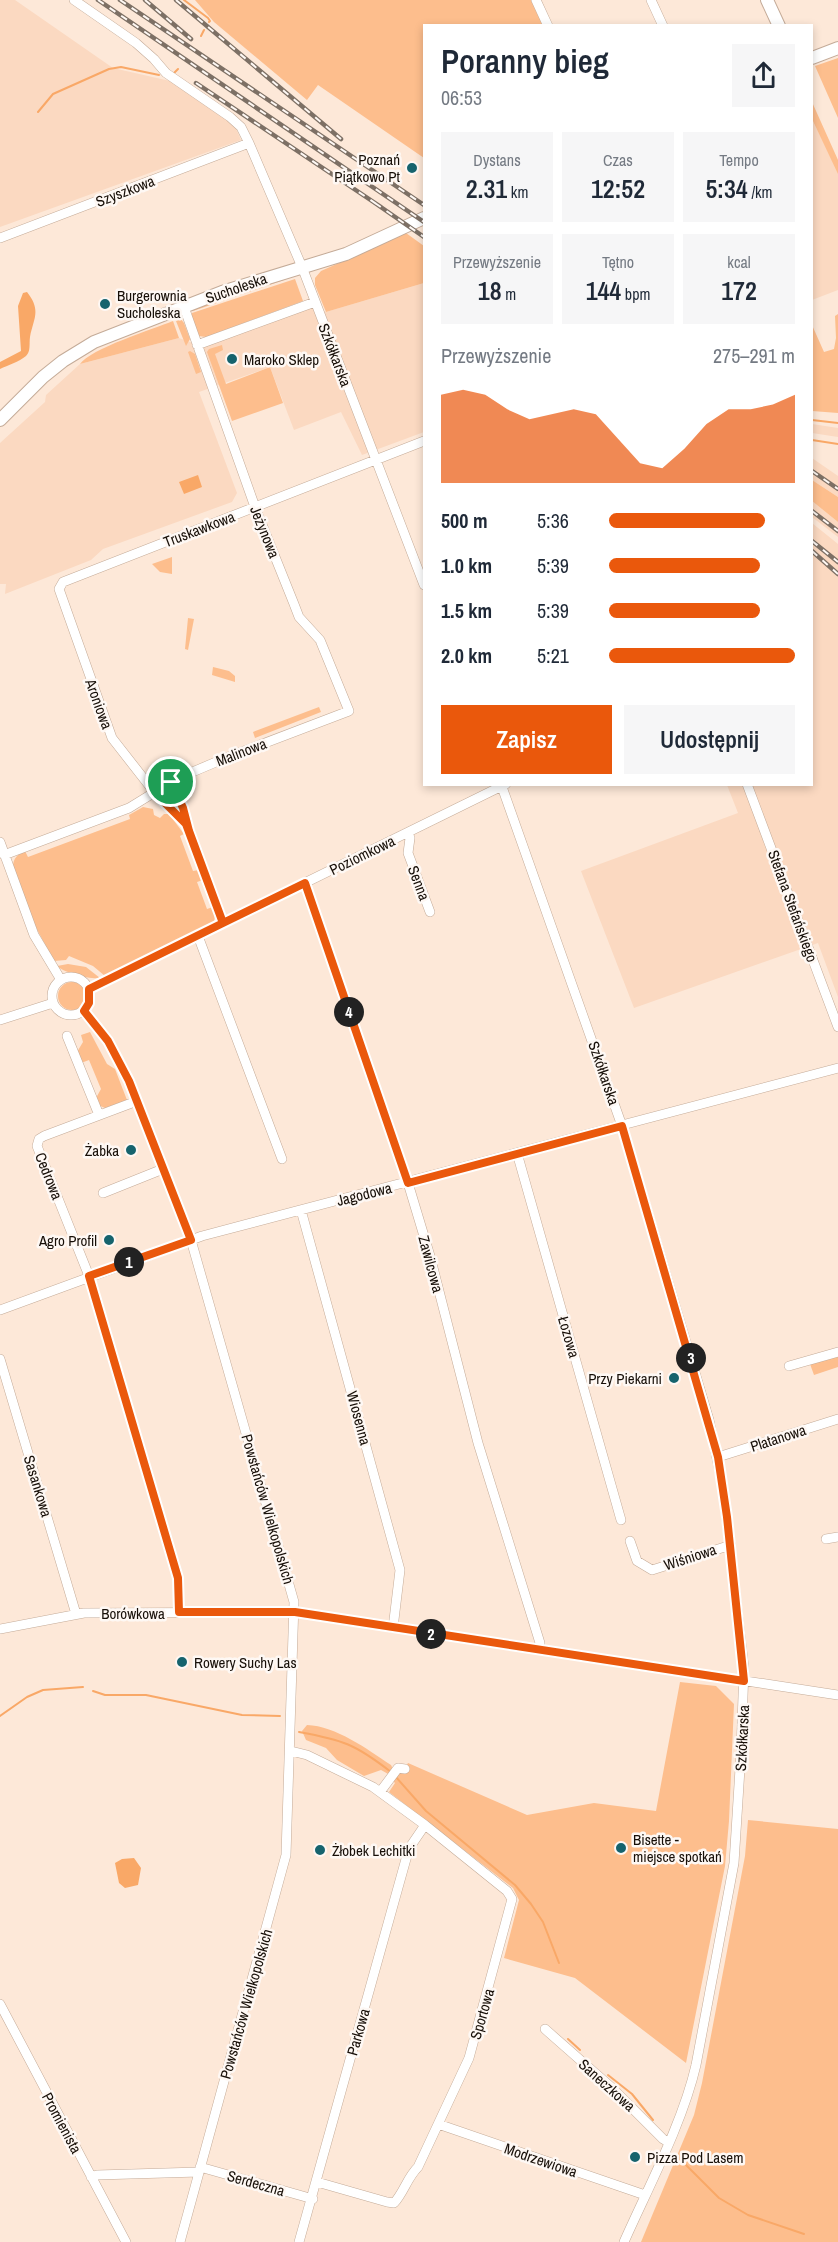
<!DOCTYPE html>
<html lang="pl">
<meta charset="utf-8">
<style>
:root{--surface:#fff;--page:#f6f6f7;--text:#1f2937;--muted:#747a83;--accent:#ea580c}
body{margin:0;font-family:"Archivo Narrow",sans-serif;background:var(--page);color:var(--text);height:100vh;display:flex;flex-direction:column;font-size:22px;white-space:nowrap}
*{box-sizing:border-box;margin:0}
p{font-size:20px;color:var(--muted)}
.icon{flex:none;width:33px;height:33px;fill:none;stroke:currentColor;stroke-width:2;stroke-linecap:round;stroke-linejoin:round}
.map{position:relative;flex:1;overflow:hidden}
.drawer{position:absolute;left:423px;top:24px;width:390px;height:762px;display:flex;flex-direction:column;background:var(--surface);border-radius:0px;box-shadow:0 3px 9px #0003}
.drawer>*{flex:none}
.pin{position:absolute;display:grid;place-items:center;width:51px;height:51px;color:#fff;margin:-26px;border:3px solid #fff;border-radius:50%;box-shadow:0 2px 6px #0007}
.km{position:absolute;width:30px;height:30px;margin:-15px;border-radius:50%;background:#222;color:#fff;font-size:16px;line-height:30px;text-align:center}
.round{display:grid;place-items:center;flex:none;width:63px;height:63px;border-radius:0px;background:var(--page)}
.overview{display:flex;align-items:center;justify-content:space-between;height:102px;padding:0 18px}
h1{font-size:33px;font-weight:600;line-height:45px}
.stats{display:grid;grid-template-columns:repeat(3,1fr);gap:9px;height:102px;padding:6px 18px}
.stats div{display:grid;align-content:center;border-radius:0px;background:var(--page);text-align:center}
.stats b{font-size:26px;font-weight:600}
.stats small{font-size:16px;font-weight:400}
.stats p{font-size:16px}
.chart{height:168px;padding:12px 18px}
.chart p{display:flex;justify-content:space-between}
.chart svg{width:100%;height:108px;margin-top:6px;fill:var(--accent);opacity:.7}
.button{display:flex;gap:12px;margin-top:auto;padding:12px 18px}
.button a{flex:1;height:69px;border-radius:0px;background:var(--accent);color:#fff;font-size:24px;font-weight:600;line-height:69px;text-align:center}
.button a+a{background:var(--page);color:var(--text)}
ul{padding:0 18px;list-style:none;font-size:20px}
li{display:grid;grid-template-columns:96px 72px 1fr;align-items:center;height:45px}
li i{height:15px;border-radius:8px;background:var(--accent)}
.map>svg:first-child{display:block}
</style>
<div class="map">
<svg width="838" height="2242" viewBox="0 0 838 2242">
<rect width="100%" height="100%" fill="#fde8d8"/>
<path fill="#fbd9c1" d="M0,0H15L113,68L170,81L234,124L241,140L0,227Z
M812,119L838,172V290L812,300Z
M424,283V432L362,455L341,412L294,430L270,367L199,392L237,493L232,502L103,549L91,560L5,594L6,584H0V443L45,402L46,395L80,364L179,338L201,346L306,302L326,312Z
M812,424L838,428V437L812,433Z
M812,458L838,476V497L812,480Z
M812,501L838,522V537L812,517Z
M812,523L838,544V997L818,943L634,1008L581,871L738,813L727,785L812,784Z"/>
<path fill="#fdbe8d" d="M195,0H531L543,25L424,26V158L318,85L307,100L214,22Z
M838,58V118L815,66Z
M812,102L838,160V174L812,119Z
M406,233L424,246V283L326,312L315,285V278L321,271Z
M283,278L284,280L193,311L194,308Z
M295,279L303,301L206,337L199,336L192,319V313Z
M838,314V413L812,411V325L824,352L834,349L836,338L835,316Z
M180,318L184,323L190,339L186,346L176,321Z
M173,321L179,338L80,364C90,349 153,329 173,321Z
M222,345L223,350L215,354L226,384L270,367L283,403L232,421L207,352L209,349Z
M190,351L195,354L201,372L196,374L188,352Z
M812,480L838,497V522L812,501Z
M172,557V574L160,572L152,564Z
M188,618L194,619L188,650L185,649Z
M213,667L229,671L235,676V682L212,675Z
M319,707L321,712L255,738L253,732Z
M143,807L153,809L154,815L160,818L164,814H169L184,834L180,836L193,871L199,870L203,880L197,882L207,909L213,907L215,916L214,922L105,976L93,966L69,956L66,960L54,961L33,922L13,867C13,858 18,854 25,851L28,857L130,819L129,815Z
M68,964L86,967L100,978C92,980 62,972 57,966Z
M58 996a14 14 0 1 1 28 0a14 14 0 1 1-28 0Z
M90,1032L107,1064L115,1069L127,1100L105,1108L98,1105L96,1098L101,1089L89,1060L81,1063L77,1052L83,1042L81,1035Z
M838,1356V1367L814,1375L810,1364Z
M680,1682L716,1686L734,1704L729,1821L725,1866L686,2063L575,1978L504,1958L519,1900L513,1888L389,1792L395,1783L393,1781L400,1772L402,1774L408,1763L527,1815L594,1803L656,1811Z
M307,1725C336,1726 367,1749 391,1765L393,1769L390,1775L381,1770L364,1776L337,1760L326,1748L306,1740L302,1731Z
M748,1820L838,1829V2242H641L694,2115L702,2083L745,1856Z"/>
<path fill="#f9a867" d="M27,292C42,311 33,319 30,337C29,344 31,351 26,356C19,362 8,365 0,369V362L21,351L18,306L23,293Z
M198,475L202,487L184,494L179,482Z
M134,1858L141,1868L138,1885L125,1888L119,1883L115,1863L122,1859Z"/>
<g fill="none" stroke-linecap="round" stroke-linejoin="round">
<path stroke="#f9a867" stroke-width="2" d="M184,0L208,18L210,21L209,22
M201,36L204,30
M173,74L178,69
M38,112L53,94L109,69L121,67L159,75
M812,420L838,423
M812,440L838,444
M93,1691L105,1695H146L242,1715L280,1716
M0,1716L27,1697L43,1690L83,1687
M299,1732C343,1740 355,1744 391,1772
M395,1776L426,1811L515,1885L531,1904L543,1922L559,1963
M568,2039L580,2050
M608,2075L632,2094L653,2120
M678,2157L719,2198L748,2215L804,2234"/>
<g stroke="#c4ab98" stroke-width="10">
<path id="minor" d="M74,0L136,43L154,59L166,73L230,117L241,127L249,143L302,267L424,585
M536,0L548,26
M651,0L663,26
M0,238L249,143
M197,345L315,302
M171,782L183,808L187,823
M501,784L622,1126L709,1420L723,1488L744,1668L741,1753L734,1863L696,2065C683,2122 648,2188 624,2242
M747,784L838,1027
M408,833L410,838L408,853L430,912
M0,842L34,935L61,980
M4,855L129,808L176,779L223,759L349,711L320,640L299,617L294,604L255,507L184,307
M305,883L408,1183L430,1256L478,1443L540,1643V1649
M223,923L186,824L155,793L112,738L59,589L63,582L424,441
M198,936L282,1159
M52 996a19 19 0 1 1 38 0a19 19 0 1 1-38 0Z
M89,989L506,784
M83,1011L108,1041L129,1081L191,1240L294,1602L286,1855L180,2242
M0,1020L53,1003
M67,1036L99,1115
M137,1101L44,1136L39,1139L37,1146L89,1276L178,1578L179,1613
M517,1153L621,1520
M103,1193L163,1169
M301,1210L400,1570L393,1628
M0,1310L202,1236L838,1068
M0,1359L76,1614
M789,1366L838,1352
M718,1457L838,1419
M826,1539L838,1537
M630,1541L637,1561L652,1570L731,1545
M0,1629L84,1613L295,1612L838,1695
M291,1751L307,1755L373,1787L425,1825L507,1891L512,1899L469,2058L418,2167C407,2178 404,2192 394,2203L387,2202L317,2182
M380,1792L398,1768L405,1769
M0,2004L126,2242
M545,2029L612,2088L663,2139L668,2142
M438,2124L645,2195
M200,2167L313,2199
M91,2177L97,2175L199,2172
M299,2242L406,1859L410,1847L425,1825"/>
</g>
<g stroke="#c4ab98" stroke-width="14">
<path id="tertiary" d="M767,0L779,26
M812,58L838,48
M0,420L43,377L63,361L94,342L222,292L346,254L424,218"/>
</g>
<use href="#minor" stroke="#fff" stroke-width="9"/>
<use href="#tertiary" stroke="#fff" stroke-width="12"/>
<g stroke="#7d7065" stroke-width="4.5">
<path id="rail" d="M98,0L424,222
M120,0L424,205
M145,0L191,39
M176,0L341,139
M196,83L381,207
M375,203L424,237
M812,471L838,489
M812,511L838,531
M812,541L838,562
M812,551L838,574"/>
</g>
<use href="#rail" stroke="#fef8f4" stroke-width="2" stroke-dasharray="7" stroke-linecap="butt"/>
</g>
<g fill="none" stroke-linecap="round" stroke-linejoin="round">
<g stroke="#fff" stroke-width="12">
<path id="route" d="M171,782L183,808L189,831L223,923L89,989V1003L84,1011L108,1041L129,1081L191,1240L89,1276L178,1578L179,1612H295L744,1681L727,1517L718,1457L622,1126L408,1183L305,883L223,923L186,824L155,793L171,782"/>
</g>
<use href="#route" stroke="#ea580c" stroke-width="8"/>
</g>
<g fill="#16636d" stroke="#fef8f4" stroke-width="2">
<circle cx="412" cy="168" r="6"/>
<circle cx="105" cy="304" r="6"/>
<circle cx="232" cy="359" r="6"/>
<circle cx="131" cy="1150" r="6"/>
<circle cx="109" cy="1240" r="6"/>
<circle cx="674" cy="1378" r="6"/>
<circle cx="182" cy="1662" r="6"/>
<circle cx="621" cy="1848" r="6"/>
<circle cx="320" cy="1850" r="6"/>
<circle cx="635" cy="2157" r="6"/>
</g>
<g text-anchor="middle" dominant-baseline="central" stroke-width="5" stroke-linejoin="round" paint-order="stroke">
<g font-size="15" fill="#170f08" stroke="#fef8f4" text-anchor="start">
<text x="400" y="159" text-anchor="end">Poznań<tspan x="400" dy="17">Piątkowo Pt</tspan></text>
<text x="117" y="295">Burgerownia<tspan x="117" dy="17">Sucholeska</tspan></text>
<text x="244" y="359">Maroko Sklep</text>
<text x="119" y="1150" text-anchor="end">Żabka</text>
<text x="97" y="1240" text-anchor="end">Agro Profil</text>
<text x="662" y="1378" text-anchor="end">Przy Piekarni</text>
<text x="194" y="1662">Rowery Suchy Las</text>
<text x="633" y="1839">Bisette -<tspan x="633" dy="17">miejsce spotkań</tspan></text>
<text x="332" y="1850">Żłobek Lechitki</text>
<text x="647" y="2157">Pizza Pod Lasem</text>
</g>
<g font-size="15" fill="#170f08" stroke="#fef8f4">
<text transform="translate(125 191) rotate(-21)">Szyszkowa</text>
<text transform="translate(236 288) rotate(-19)">Sucholeska</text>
<text transform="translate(335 355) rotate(69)">Szkółkarska</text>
<text transform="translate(199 529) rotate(-21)">Truskawkowa</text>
<text transform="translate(265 532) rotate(68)">Jeżynowa</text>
<text transform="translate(99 704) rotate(70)">Aroniowa</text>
<text transform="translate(241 752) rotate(-21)">Malinowa</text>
<text transform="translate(362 855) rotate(-26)">Poziomkowa</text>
<text transform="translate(419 883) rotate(69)">Senna</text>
<text transform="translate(793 906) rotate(70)">Stefana Stefańskiego</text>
<text transform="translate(604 1073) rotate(71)">Szkółkarska</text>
<text transform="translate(49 1176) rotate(68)">Cedrowa</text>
<text transform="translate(364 1194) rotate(-14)">Jagodowa</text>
<text transform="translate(431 1264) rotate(75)">Zawilcowa</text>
<text transform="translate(569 1337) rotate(74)">Łozowa</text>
<text transform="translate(359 1418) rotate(75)">Wiosenna</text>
<text transform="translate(778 1438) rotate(-18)">Platanowa</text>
<text transform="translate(38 1486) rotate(73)">Sasankowa</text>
<text transform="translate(268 1509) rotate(74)">Powstańców Wielkopolskich</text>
<text transform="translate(690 1557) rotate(-18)">Wiśniowa</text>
<text x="133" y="1613">Borówkowa</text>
<text transform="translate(742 1738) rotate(-87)">Szkółkarska</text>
<text transform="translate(246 2004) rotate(-74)">Powstańców Wielkopolskich</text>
<text transform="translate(482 2014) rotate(-74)">Sportowa</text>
<text transform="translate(358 2032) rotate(-74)">Parkowa</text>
<text transform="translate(607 2085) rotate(42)">Saneczkowa</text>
<text transform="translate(62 2123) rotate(62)">Promienista</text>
<text transform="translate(541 2160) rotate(19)">Modrzewiowa</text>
<text transform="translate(256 2183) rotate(16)">Serdeczna</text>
</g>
</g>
</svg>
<div class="pin" style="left:171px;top:782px;background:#1e9e55"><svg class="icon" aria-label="arrive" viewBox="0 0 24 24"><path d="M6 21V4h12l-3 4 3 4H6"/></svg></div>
<b class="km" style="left:129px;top:1262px">1</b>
<b class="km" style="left:431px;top:1634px">2</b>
<b class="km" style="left:691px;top:1358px">3</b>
<b class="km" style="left:349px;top:1012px">4</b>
<section class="drawer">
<div class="overview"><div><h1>Poranny bieg</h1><p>06:53</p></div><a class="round"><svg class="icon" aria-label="share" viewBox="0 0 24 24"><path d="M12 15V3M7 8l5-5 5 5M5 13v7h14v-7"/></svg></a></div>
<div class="stats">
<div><p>Dystans</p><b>2.31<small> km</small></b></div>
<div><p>Czas</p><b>12:52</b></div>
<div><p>Tempo</p><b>5:34<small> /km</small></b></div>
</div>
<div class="stats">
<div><p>Przewyższenie</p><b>18<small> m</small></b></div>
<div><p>Tętno</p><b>144<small> bpm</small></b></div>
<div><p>kcal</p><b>172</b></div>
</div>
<div class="chart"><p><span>Przewyższenie</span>275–291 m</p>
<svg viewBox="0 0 160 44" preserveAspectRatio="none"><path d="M0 44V8L10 6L20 8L30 14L40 18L50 16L60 14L70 16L80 26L90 36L100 38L110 30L120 20L130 14L140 14L150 12L160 8V44z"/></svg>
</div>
<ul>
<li><b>500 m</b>5:36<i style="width:84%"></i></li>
<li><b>1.0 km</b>5:39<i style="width:81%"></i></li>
<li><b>1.5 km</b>5:39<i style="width:81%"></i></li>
<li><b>2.0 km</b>5:21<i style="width:100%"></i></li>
</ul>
<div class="button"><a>Zapisz</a><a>Udostępnij</a></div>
</section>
</div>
